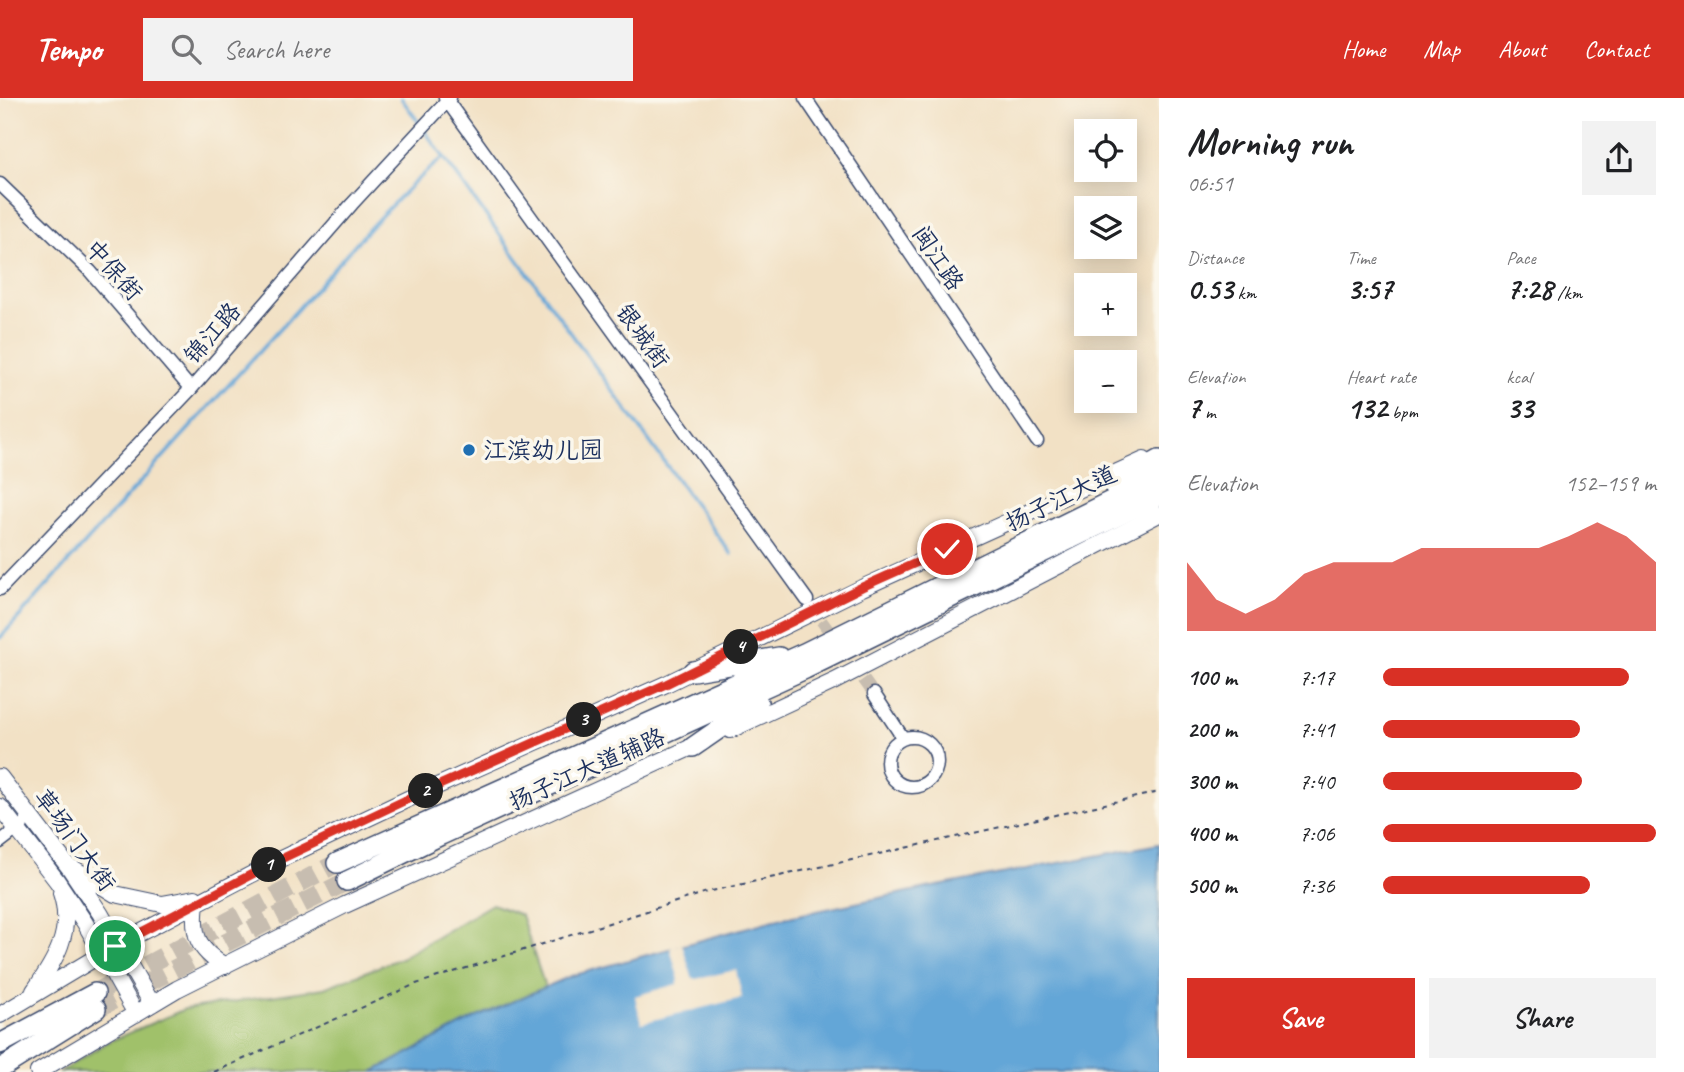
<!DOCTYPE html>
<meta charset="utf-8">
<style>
:root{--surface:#fff;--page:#f2f2f2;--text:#202124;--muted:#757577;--accent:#d93025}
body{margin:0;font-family:Caveat,"LXGW WenKai TC",sans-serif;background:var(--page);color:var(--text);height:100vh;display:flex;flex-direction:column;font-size:26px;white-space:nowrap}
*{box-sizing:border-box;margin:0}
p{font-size:23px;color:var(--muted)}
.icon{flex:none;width:38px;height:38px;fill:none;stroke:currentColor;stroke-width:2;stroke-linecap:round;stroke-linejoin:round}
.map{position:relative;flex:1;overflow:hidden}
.side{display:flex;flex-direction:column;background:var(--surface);width:525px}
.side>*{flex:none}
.controls{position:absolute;left:1074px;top:21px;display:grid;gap:14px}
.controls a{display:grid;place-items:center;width:63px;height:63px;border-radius:0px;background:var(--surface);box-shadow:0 4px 18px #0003;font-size:35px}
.pin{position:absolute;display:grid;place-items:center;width:60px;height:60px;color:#fff;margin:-30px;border:4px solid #fff;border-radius:50%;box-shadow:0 2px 7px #0007}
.km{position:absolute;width:35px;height:35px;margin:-18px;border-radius:50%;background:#222;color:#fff;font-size:19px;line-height:35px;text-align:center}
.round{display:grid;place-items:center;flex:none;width:74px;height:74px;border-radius:0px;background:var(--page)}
.headline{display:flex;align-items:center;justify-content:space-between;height:119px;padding:0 28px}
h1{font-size:38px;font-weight:700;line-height:52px}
.stats{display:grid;grid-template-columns:repeat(3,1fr);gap:10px;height:119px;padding:7px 28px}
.stats div{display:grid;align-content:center}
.stats b{font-size:30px;font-weight:700}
.stats small{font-size:19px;font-weight:400}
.stats p{font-size:19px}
.chart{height:196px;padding:14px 28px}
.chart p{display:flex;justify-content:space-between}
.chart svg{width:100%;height:126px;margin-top:7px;fill:var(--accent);opacity:.7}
.button{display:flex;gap:14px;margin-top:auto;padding:14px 28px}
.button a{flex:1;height:80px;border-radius:0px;background:var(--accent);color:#fff;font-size:28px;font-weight:700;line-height:80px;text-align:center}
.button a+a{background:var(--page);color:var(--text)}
ul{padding:0 28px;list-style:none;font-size:23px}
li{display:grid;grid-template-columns:112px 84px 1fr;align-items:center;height:52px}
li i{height:18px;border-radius:9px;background:var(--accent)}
header{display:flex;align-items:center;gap:42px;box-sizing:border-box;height:98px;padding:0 35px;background:var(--accent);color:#fff}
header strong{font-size:33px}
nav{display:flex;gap:38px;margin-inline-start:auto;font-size:24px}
.search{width:490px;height:63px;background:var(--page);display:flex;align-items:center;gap:18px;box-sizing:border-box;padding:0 24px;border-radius:0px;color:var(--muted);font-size:26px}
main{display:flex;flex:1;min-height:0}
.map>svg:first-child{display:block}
</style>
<header>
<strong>Tempo</strong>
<div class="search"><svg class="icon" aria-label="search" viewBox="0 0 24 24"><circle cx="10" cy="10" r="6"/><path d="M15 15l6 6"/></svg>Search here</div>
<nav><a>Home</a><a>Map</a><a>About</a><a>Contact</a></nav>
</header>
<main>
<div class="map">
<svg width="1159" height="974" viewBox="0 0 1159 974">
<rect width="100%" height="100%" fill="#fbf7ec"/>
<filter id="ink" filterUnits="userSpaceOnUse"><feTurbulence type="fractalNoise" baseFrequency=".0143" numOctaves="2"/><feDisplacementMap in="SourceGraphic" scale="14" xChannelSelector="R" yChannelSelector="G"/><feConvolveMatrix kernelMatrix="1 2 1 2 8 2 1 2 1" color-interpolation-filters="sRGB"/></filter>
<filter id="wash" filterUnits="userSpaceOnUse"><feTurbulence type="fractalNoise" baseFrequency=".00686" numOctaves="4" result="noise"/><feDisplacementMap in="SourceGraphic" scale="28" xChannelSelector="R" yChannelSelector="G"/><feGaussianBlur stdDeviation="1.57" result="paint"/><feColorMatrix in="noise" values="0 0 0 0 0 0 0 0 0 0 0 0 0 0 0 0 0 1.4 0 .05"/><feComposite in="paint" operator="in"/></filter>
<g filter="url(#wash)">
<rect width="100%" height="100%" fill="#f2e1c5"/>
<path fill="#a0c16a" stroke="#5e7864" stroke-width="2" d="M492,806L521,817L545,889L475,920L373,974H60L108,944L185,911L324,890L401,860Z"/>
<path fill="#63a6d7" stroke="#3f6a9a" stroke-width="2" d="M1159,746V974H373L475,920L571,878L774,822L927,790Z"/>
<path fill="#f2e1c5" d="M682,846L692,879L696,881L736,872L742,900L641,925L635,898L677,886L679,882L670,850Z"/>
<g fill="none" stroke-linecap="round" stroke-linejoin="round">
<path stroke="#63a6d7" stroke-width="3.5" d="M401,0L420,26
M424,32L731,456
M0,540C95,434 190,329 286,224C336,169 386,106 444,59"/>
</g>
</g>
<g filter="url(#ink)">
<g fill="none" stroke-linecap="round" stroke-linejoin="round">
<path stroke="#c7bdb0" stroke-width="12" stroke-dasharray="12 6" stroke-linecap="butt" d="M811,508L874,596"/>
<path stroke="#c7bdb0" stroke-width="19" stroke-dasharray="19 10" stroke-linecap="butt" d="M95,895L337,765
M96,911L347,783"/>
<g stroke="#3b4a6d" stroke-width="15">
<path id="minor" d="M445,0L807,502
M805,0L1037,343
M0,86L90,173L191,291
M0,491L191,291L352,106L450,0
M874,596L903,640
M887 664a25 25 0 1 1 50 0a25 25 0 1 1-50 0Z
M0,744L22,727"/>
</g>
<g stroke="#3b4a6d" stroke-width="18">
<path id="major" d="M730,632L835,583L1159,416
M0,679L71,772L100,815L152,906
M0,709L57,783L85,825L136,916
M73,770L115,796L162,806L195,800
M196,805C192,836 197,852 225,868
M34,893C55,863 74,833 61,795
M0,917L115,848L281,761L408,701L666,586L862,490L1144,362
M38,974L177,891L345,807L703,644"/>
</g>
<g stroke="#3b4a6d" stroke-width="22">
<path id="highway" d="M1114,388L1159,362
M693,573L779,559
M693,649L758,604
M337,765L804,555L1159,379
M347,783L441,737L805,571L1159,398
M0,946L95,895
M0,971L96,911"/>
</g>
<path stroke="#3b4a6d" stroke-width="2" stroke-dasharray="5 5" stroke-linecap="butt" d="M214,974L416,886L707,794L1159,694"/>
<use href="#minor" stroke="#fff" stroke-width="12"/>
<use href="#major" stroke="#fff" stroke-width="16"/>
<use href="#highway" stroke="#fff" stroke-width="19"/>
</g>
</g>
<g fill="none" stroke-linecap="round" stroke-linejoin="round" filter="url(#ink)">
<g stroke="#fff" stroke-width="14">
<path id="route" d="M115,848L281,761L408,701L666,586L862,489L947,451"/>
</g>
<use href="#route" stroke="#d93025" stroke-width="9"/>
</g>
<circle fill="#1f6fb2" stroke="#fbf7ec" stroke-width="2.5" cx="469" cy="352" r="7"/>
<g text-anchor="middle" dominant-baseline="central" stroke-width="7" stroke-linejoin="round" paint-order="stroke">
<g font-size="24" fill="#1b2f5e" stroke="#fbf7ec">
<text transform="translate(938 160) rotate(56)">闽江路</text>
<text transform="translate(114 172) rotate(48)">中保街</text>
<text transform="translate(212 235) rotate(-49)">锦江路</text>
<text transform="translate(643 238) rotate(54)">银城街</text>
<text transform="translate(1061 400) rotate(-26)">扬子江大道</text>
<text transform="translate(587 671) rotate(-24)">扬子江大道辅路</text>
<text transform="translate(75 742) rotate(54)">草场门大街</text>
</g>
<g font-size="24" fill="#1b2f5e" stroke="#fbf7ec" text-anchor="start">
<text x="483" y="352">江滨幼儿园</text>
</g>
</g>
</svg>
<div class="controls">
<a><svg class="icon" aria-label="locate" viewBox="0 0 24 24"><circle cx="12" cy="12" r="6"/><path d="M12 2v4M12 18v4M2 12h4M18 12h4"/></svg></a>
<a><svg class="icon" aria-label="layers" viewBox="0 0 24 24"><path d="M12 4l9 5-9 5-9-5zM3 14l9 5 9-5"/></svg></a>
<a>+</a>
<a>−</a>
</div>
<div class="pin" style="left:115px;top:848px;background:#1e9e55"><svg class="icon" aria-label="arrive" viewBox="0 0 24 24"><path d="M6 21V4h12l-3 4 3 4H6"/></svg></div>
<div class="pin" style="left:947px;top:451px;background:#d93025"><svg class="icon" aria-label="check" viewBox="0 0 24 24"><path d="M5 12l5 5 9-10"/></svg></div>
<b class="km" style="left:269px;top:767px">1</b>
<b class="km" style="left:426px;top:693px">2</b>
<b class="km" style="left:584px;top:622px">3</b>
<b class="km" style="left:741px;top:549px">4</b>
</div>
<section class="side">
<div class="headline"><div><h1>Morning run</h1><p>06:51</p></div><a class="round"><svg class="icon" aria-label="share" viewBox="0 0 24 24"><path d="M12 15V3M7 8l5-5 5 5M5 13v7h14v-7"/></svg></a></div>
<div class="stats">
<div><p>Distance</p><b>0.53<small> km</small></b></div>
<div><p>Time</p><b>3:57</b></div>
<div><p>Pace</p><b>7:28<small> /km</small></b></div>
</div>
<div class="stats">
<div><p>Elevation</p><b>7<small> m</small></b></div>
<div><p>Heart rate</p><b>132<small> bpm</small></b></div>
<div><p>kcal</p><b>33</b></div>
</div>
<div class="chart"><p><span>Elevation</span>152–159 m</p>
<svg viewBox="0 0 160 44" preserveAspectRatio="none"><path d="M0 44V20L10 33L20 38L30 33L40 24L50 20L60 20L70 20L80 15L90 15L100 15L110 15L120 15L130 11L140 6L150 11L160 20V44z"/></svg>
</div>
<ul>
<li><b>100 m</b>7:17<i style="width:90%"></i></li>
<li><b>200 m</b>7:41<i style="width:72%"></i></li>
<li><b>300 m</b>7:40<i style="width:73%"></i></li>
<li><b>400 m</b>7:06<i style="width:100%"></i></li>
<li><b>500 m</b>7:36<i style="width:76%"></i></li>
</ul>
<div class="button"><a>Save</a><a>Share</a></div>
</section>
</main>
